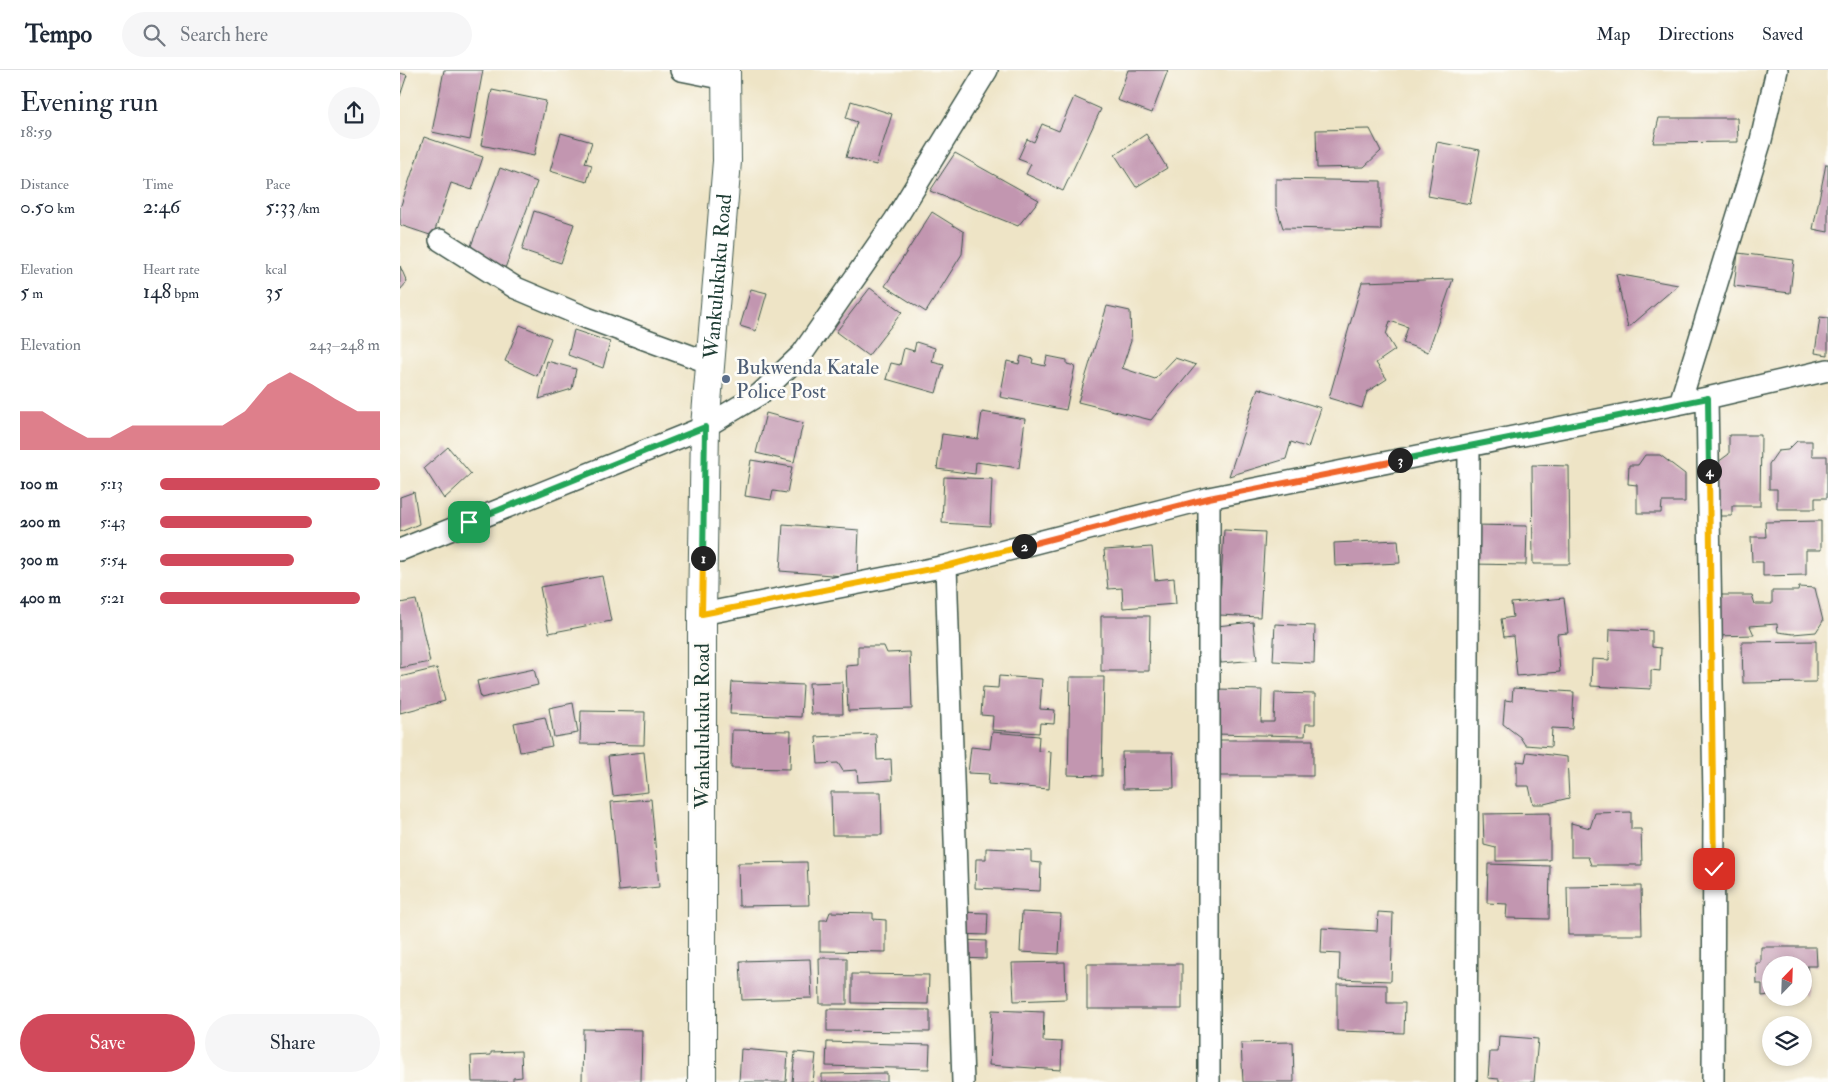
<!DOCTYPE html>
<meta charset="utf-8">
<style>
:root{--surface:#fff;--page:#f6f6f7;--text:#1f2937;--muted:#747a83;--line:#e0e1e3;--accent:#d1495b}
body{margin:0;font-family:"IM FELL Double Pica",serif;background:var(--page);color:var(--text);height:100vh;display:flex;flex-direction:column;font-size:19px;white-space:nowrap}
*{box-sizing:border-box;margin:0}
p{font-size:16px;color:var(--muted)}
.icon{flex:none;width:28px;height:28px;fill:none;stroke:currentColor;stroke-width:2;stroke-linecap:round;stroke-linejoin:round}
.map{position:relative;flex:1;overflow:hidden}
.details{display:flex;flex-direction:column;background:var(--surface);width:400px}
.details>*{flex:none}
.needle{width:32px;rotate:23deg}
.tools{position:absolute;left:1362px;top:886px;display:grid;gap:10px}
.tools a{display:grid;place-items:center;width:50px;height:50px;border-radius:50%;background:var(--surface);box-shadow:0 2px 8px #0003;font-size:25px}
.pin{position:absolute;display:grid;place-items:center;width:42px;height:42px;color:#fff;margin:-21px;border-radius:10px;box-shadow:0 2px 8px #0006}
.km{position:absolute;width:25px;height:25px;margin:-12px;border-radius:50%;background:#222;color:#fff;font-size:14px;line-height:25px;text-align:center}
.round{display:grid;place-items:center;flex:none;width:52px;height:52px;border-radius:26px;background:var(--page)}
.overview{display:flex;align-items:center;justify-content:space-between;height:85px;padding:0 20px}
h1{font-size:28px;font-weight:600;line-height:38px}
.figures{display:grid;grid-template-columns:repeat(3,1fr);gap:8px;height:85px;padding:5px 20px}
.figures div{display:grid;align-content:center}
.figures b{font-size:21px;font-weight:600}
.figures small{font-size:14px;font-weight:400}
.figures p{font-size:14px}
.chart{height:140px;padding:10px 20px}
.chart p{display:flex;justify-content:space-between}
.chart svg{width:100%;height:90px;margin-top:5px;fill:var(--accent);opacity:.7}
.action{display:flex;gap:10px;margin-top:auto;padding:10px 20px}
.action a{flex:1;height:58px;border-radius:30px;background:var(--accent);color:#fff;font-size:20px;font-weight:600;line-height:58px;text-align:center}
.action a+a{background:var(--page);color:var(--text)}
ul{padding:0 20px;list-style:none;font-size:16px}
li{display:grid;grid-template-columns:80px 60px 1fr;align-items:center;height:38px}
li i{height:12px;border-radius:6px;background:var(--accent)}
header{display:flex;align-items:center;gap:30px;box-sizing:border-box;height:70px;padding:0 25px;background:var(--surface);border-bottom:1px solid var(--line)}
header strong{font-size:24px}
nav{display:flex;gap:28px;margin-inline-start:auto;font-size:18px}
.search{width:350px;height:45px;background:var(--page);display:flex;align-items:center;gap:12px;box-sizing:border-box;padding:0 18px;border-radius:28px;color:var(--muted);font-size:19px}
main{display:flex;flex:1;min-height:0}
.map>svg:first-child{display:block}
</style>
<header>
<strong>Tempo</strong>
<div class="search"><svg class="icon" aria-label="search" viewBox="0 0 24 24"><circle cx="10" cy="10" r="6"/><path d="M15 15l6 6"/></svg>Search here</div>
<nav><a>Map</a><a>Directions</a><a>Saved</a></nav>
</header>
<main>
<section class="details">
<div class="overview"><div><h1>Evening run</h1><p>18:59</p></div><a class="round"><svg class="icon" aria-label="share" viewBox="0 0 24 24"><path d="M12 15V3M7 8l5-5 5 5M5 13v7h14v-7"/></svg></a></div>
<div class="figures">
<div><p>Distance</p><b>0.50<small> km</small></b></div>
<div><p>Time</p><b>2:46</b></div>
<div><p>Pace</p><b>5:33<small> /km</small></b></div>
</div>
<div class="figures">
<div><p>Elevation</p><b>5<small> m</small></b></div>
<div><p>Heart rate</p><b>148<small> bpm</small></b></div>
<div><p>kcal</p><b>35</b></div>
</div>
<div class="chart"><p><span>Elevation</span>243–248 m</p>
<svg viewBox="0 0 160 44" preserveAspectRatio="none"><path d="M0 44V25L10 25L20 32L30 38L40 38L50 32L60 32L70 32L80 32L90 32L100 25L110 12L120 6L130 12L140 19L150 25L160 25V44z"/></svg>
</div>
<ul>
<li><b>100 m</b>5:13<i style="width:100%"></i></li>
<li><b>200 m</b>5:43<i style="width:69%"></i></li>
<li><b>300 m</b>5:54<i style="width:61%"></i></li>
<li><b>400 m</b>5:21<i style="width:91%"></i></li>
</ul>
<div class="action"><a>Save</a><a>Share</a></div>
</section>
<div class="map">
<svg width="1428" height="1012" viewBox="0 0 1428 1012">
<rect width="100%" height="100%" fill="#fdfcf7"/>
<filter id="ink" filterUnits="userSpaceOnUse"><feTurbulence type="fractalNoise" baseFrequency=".02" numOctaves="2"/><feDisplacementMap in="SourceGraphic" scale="10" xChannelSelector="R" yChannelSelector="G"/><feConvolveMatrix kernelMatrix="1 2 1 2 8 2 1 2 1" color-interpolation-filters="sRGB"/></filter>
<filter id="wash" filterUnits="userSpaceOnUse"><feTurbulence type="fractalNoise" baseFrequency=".0096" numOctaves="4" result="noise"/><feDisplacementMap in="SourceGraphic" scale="20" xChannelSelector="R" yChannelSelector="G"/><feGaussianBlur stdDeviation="1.12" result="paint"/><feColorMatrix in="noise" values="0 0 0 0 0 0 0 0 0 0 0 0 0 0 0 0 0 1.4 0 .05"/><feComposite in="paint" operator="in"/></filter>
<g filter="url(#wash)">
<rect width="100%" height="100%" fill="#eee4c6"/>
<g id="blocks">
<path fill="#c296b0" d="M44,0H83L70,70L32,62Z
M728,0H768L752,43L717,30Z
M0,3L7,5L0,26Z
M92,20L146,31L134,86L81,75Z
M674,27L701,39L663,121L626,104L631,94L618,89L627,69L634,72L642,54L659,61Z
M451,31L492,44L476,95L446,87L457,52L446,48Z
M1259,48H1337L1338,72L1253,73Z
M970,59L981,81L964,97L917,98L916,60Z
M161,63L192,72L185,93L192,95L187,112L150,101Z
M746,64L767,98L736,117L715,85Z
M24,67L83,87L72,120L51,113L33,166L0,155V138Z
M1037,72L1080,80L1070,134L1028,126Z
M555,83L639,130L618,156L530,121Z
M1426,94H1428V162L1413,159Z
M100,98L137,112L104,201L78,191L79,182L71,176Z
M876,109L981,111V160L883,158L876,136Z
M134,141L174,154L161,193L122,180Z
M532,142L564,162L562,184L526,242L485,216Z
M1338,183L1394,190L1390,223L1334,216Z
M0,196L7,212L0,220Z
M1216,204L1278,215L1228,258Z
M1053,209L1028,282L1003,273L1008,257L990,251L986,265L995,280L976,293L987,309L967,322L962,338L929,328L962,212Z
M470,218L502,242L468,286L436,262Z
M351,219L367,223L356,261L340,256Z
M707,236L730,241L731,271L722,298L755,309L775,288L796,295L751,350L678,332Z
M1420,247L1428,248V285L1415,283Z
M120,255L151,268L137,306L105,291Z
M174,260L210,272L203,298L168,285Z
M516,272L535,278L532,292L544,295L536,323L486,309L491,293L500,295L504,278L514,281Z
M621,286L633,289L632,293L645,296L647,286L667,290V294L675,296L666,340L600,327L607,291L619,294Z
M147,291L176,299L172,319L139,329Z
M858,318L921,338L908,378L891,372L886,389L829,406Z
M582,342L625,349L619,398L576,392L575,404L537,399L542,364L578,369Z
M366,343L403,353L394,392L356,383Z
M1329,365H1361L1360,436H1332V446H1313L1314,395L1329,384Z
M1397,371H1412V386H1427V428H1415V439H1377V419H1369V394L1378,381L1388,380Z
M48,377L71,404L44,429L24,398Z
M1245,385H1260L1285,404V432H1262L1261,443H1237V415L1228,414L1229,395H1238Z
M351,390L392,397L387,423L373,421L371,430L345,426Z
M1132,395L1169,396L1170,494H1133Z
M544,407L592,409L590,456L542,453Z
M14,422L19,454L0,462V427Z
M1421,451V480H1406V505L1363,506V492H1352L1351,467H1366L1365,452Z
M383,454L459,460L457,507L380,501Z
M1074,455L1127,456L1126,495L1073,494Z
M824,460L865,462L860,547L819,545Z
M998,470L1000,493L935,496L934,473Z
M752,477L755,510L774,508L776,534L723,538L722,518L708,519L704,480Z
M202,506L211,551L149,563L140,517Z
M1399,517L1415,518L1423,551L1416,562L1393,564L1378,562L1377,554L1350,556L1354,565L1315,566L1314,525H1352L1355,534H1372V521H1398Z
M1164,528L1168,563L1157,564L1160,602L1117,606L1113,566L1104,567L1101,549L1113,547L1111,533Z
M16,530L30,592L0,598V533Z
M701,546H750L749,601H701Z
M853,552L857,590L821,593L817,556Z
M875,554L915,556L914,593L873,591Z
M1210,559L1252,561V577L1261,578L1260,601L1251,600V619L1191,616L1192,589L1209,590Z
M1416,571V612L1343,613L1342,572Z
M458,576H484L487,583L510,582L512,639L448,641L446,596L458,595Z
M37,598L45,631L0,643V607Z
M134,599L138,615L81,628L77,611Z
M599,606L642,609L640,639L655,640L654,654L640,653L639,663L592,660L593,646L581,645L583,617L598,618Z
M670,607H704L702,706L668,705Z
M332,612L403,615L401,647L330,644Z
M442,612L443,644H411L409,613Z
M1113,618L1174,622L1172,659L1152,658L1151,677L1125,675L1120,667L1103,654L1105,630L1112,631Z
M816,619L862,620L861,652H874L875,623L915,624V654H906L905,666L815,664Z
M173,633L178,663L154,667L149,638Z
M181,641L245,642L244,675L180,674Z
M145,647L152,676L120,682L114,653Z
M332,660L391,661L390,699L331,698Z
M592,662L639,666L638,681L651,682L649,719L588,714L589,704L568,703L571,677L590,679Z
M476,664L477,690L491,689L492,710L458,712L457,700L443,701L438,693L418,694L416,667Z
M815,670H913V706H815Z
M244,682L248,722L213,726L208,686Z
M722,682H773L774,718L723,719Z
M1127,682L1167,687L1169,728L1144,734H1133L1129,716H1117V691L1125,692Z
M431,722H481L482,765H432Z
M251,729L259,817L219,821L211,732Z
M1231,742V759H1241L1242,795H1191L1188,787H1171V753L1190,758L1195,743Z
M1150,743V790L1096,791V778L1084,775L1083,744Z
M586,778L631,780V792L641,793L640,821L575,818L576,789H586Z
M407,792L409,835L339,836L338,793Z
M1088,794L1150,796L1149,849L1106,848L1107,834L1087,833Z
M1241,816L1242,865H1168L1167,817Z
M430,842L473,843V849L486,850V882L420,881V850H427Z
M557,842L588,843L587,865L556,864Z
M622,842L661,844L659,884L620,882Z
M978,842L993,843L991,911L939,909L940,884L921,883L922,858L977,861Z
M561,870L586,871V889L561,888Z
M1361,877H1416L1417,896H1407V925H1404V895H1371V925L1362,926V914H1357L1356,893H1361Z
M419,888H447V934H420Z
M410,889L412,928L342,930L340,891Z
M665,892L666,929L614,931L612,893Z
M687,894H782V939H687Z
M452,904L529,905L528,934L452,933Z
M937,914L987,915V933H1005L1004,963L937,961Z
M427,939L530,940V962L427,961Z
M592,940L644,942L643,971L662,972L661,1000L589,995Z
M183,959L242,960L241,1012H182Z
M1099,966L1138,969L1134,1012H1099V1009L1088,1008L1090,982H1098Z
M427,972L530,975L529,999L426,996Z
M893,972L894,1012H843L841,973Z
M341,979L388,983L386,1012H339Z
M121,981L122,1007L113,1008V1012H72L71,986L91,985V982Z
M395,982L416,984L413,1012H392Z
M487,1003V1012H422V1004Z"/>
</g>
</g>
<g filter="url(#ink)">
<use href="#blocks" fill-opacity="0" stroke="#3e564a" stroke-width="1"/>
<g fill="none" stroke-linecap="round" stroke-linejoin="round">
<g stroke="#3e564a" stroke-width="24">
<path id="street" d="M281,0L326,9
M40,170L116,218L187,248L310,293
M1307,328L1314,728L1313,1012
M1280,333L1361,70L1377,0
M809,428V1012
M0,480L305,357L360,324L402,284L495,150L587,0
M546,496L563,1012
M302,544L546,496L809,428L1307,328L1428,300
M1066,1012L1069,376"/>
</g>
<g stroke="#3e564a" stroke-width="30">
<g id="secondary">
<path id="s1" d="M302,1012V544L305,357L327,91L326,0"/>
</g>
</g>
<use href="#street" stroke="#fff" stroke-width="21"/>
<use href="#secondary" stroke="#fff" stroke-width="28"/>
</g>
</g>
<g fill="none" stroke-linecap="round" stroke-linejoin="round" filter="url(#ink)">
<g stroke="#fff" stroke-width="10">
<path id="split-1" d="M69,452L305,357L303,488"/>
</g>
<g stroke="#fff" stroke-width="10">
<path id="split-2" d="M303,488L302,544L546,496L624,476"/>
</g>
<g stroke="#fff" stroke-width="10">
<path id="split-3" d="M624,476L809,428L1000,390"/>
</g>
<g stroke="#fff" stroke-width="10">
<path id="split-4" d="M1000,390L1308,328L1309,401"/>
</g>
<g stroke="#fff" stroke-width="10">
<path id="split-5" d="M1309,401L1314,799"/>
</g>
<use href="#split-1" stroke="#22a559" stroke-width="6"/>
<use href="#split-2" stroke="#f5b400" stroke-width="6"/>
<use href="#split-3" stroke="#f0652b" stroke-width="6"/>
<use href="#split-4" stroke="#22a559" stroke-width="6"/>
<use href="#split-5" stroke="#f5b400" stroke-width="6"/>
</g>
<circle fill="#5c6f8a" stroke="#fdfcf7" stroke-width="2" cx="326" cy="309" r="5"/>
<g text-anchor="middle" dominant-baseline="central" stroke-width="5" stroke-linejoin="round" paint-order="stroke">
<g font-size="21" fill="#1f3d34" stroke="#fdfcf7">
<text stroke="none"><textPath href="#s1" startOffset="806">Wankulukuku Road</textPath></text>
<text transform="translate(302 656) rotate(-90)">Wankulukuku Road</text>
</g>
<g font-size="21" fill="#4e5e75" stroke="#fdfcf7" text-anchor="start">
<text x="336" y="297">Bukwenda Katale<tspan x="336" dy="24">Police Post</tspan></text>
</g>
</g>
</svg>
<div class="tools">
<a><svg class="needle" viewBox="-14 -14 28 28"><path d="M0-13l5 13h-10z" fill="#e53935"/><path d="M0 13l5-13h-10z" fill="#747a83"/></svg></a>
<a><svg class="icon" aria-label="layers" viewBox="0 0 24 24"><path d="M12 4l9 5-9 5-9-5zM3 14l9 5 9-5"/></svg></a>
</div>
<div class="pin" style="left:69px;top:452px;background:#1e9e55"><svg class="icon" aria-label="arrive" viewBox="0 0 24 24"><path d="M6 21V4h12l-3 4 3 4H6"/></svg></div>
<div class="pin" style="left:1314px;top:799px;background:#d93025"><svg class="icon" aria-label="check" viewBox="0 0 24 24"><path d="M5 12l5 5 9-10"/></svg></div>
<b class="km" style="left:303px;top:488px">1</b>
<b class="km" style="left:624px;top:476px">2</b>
<b class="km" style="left:1000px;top:390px">3</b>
<b class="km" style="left:1309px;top:401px">4</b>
</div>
</main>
